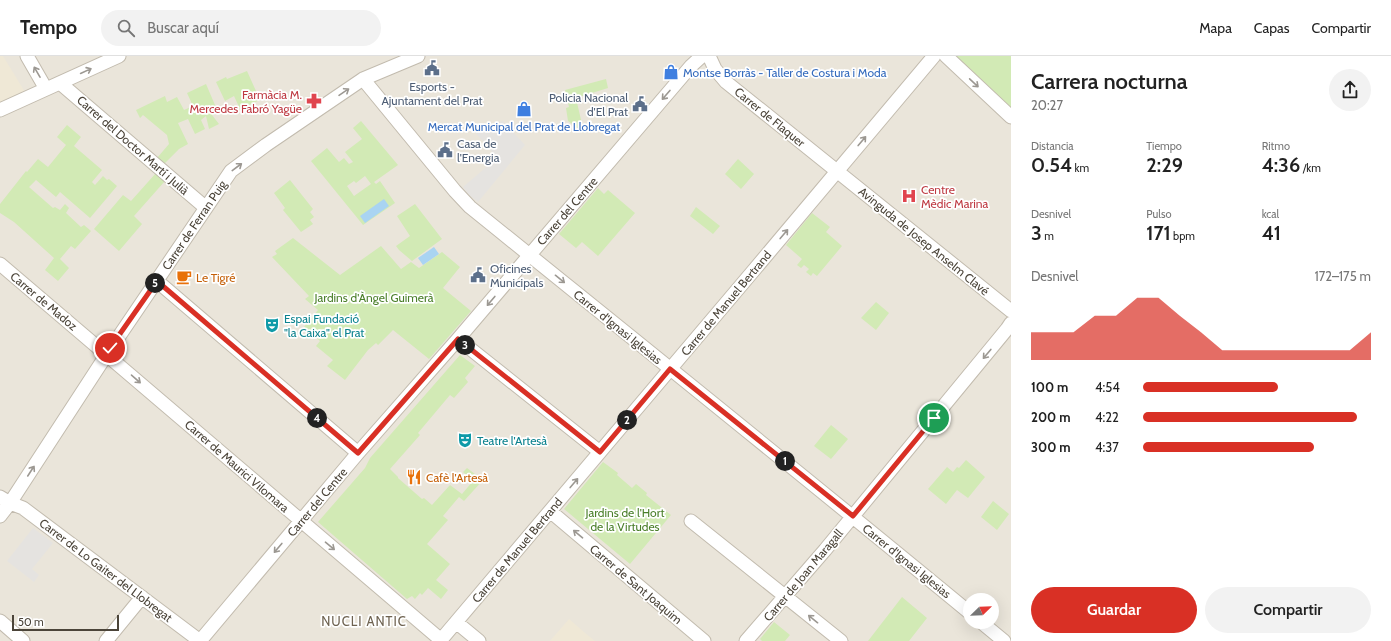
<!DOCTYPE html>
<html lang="es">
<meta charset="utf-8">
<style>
:root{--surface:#fff;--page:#f2f2f2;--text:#222;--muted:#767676;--line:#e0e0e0;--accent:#d93025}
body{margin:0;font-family:Cabin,sans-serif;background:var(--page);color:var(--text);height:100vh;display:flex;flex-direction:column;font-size:15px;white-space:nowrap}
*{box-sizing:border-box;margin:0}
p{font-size:13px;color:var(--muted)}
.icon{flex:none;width:22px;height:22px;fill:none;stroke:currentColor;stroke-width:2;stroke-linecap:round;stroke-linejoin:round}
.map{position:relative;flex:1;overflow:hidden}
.side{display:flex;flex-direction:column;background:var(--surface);width:380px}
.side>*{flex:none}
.needle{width:26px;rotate:67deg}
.fabs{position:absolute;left:963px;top:537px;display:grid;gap:8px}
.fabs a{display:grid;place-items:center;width:36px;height:36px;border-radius:50%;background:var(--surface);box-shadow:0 4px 16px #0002;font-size:20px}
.scale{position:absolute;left:12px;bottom:10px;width:107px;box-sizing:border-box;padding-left:4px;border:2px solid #4b4439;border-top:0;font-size:11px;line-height:14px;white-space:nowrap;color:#4b4439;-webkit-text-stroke:3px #fff;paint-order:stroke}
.pin{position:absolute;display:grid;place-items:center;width:34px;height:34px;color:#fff;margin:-17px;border:2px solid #fff;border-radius:50%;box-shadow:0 1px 4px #0007}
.km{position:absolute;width:20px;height:20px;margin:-10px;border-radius:50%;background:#222;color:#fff;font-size:11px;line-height:20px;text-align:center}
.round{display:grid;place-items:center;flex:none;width:42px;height:42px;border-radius:21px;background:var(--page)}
.overview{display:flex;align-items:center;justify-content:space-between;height:68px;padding:0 20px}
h1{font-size:22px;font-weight:600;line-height:30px}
.metrics{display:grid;grid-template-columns:repeat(3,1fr);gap:6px;height:68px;padding:4px 20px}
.metrics div{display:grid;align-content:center}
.metrics b{font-size:20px;font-weight:600}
.metrics small{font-size:11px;font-weight:400}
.metrics p{font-size:11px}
.chart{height:112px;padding:8px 20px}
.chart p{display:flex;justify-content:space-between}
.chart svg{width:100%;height:72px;margin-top:4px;fill:var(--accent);opacity:.7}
.primary-button{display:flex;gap:8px;margin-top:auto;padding:8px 20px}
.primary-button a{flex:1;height:46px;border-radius:24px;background:var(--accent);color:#fff;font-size:16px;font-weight:600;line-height:46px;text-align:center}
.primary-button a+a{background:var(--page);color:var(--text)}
ul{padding:0 20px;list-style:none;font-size:13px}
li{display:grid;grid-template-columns:64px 48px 1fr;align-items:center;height:30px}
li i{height:10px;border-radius:5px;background:var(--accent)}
header{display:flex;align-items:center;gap:24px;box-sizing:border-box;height:56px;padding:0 20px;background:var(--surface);border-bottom:1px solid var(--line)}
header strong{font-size:19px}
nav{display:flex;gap:22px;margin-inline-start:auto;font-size:14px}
.search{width:280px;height:36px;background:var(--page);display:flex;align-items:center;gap:10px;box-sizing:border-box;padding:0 14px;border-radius:22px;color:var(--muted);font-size:15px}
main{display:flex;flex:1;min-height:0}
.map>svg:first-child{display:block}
</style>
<header>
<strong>Tempo</strong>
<div class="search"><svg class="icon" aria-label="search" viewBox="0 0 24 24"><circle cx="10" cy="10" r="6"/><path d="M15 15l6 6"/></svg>Buscar aquí</div>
<nav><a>Mapa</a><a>Capas</a><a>Compartir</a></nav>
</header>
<main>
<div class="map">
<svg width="1011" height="585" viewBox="0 0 1011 585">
<rect width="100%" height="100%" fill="#f6f3ec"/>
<path fill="#eae5da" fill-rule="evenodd" d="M0,0H1011V585H0ZM970,544H992V566H970Z"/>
<path fill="#efe8d6" d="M0,0H3L25,36L0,48Z
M569,563L585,577L595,585H550Z"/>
<path fill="#d2eab5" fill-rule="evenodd" d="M952,0H1011V55Z
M247,15L260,44L240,53L234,40L225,45L216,26L226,21L227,23Z
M606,23L608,32L576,42L584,77L568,65L566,52L569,51L565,34Z
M206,28L218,56L212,59L219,68L209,73L206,60L201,64L205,73L195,78L188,63L178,67L188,88L179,93L164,108L157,102L169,88L167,79L143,59L140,62L136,54L165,40L167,46L177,41L184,54L193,50L187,37Z
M361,65L398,109L374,126L376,128L380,125L395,147L363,169L311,105L327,92L339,106L344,102L349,108L353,106L345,96L362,83L353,72ZM365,120L371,128L354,140L347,130L354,125L356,127Z
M67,69L81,81L74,90L102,114L92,126L95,129L103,120L107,124L109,123L117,130L90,162L60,136L56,141L36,124L29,131L53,152L55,151L60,154L65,148L69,152L66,157L81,171L84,169L91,175L75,193L71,190L60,203L69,212L58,225L45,214L54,202L14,166L0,157V148L26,115L27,116L38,103L48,111L66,89L57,81Z
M738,103L754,118L741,133L725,118Z
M156,117L165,125L134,160L142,168L119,195L94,173L123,139L131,145Z
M290,124L313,153L310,156L314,161L310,164L313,168L301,176L283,154L285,152L274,137Z
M598,132L604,138L608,134L635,157L598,200L582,186L576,192L559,178Z
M415,148L442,183L412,205L399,194L396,190L410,180L397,160Z
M696,151L720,170L713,178L690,160Z
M812,157L830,171L826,176L842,190L817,220L813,217L811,220L806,216L809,213L804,209L801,212L797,209L802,203L786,189Z
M293,182L340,219L381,190L401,213L411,206L419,212L442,196L460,211L443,232L471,255L429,303L393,274L378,289L376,287L368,294L345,324L327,310L333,304L316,290L320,285L304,271L318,254L305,243L309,240L272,201L277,198L275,195Z
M876,246L889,257L876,274L861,262Z
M460,299L475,310L465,322L468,326L454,342L450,339L418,377L420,379L390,413L398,421V422L422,443L424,442L432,449L450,429L462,438L473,425L463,416L467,412L483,424L464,445L459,441L443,460L448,464L427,488L450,508L436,524L448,534L441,543L428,532L422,539L420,537L415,543L412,540L407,543L318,466L365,412L370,402Z
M831,369L848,383L831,403L814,390Z
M966,404L985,421L968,442L957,434L946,448L928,433L947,411L953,416L957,411L959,412Z
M603,406L618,417L617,419L632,432L636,428L647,437L646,439L671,459L630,508L564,453Z
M993,445L1009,458L997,474L981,461Z
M902,541L927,562L909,585H868Z
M774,566L790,579L785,585H762L760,583Z"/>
<path fill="#e5e3e0" d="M503,65L525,89L478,146L469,139L463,131L497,102L474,75Z
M33,472L53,487L32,513L39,519L34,526L7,505Z"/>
<path fill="#a9d4f2" d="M384,143L389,150L365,167L360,160Z
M434,191L439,198L423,209L418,202Z"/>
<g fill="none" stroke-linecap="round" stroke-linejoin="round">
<g stroke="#c2bbae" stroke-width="15">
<path id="minor" d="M27,0L46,33
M709,0L715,13L726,26L1011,255
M946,0L1011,61
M363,23L455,135L470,151C637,286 804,420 970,557
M60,27L206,152
M0,54L119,0
M0,208L441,584
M157,225L358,397
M458,283L600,396
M0,441L10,447L23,452L200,585
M550,455L704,585
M0,460L10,447L107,298L231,115L266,89L363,23L418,0
M691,465L841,585
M0,565L23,585
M456,566L479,585
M981,566L1004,585
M106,585L142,541
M200,585L358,397L458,283L691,10L702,0
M440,585L754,214L934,0
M746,585L825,494L1007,273L1011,267"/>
</g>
<use href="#minor" stroke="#fff" stroke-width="13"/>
</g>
<defs><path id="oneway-shaft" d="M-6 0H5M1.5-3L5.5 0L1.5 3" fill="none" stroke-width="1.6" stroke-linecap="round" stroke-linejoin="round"/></defs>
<g stroke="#9c9892">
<use href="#oneway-shaft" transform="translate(86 15) rotate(-25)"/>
<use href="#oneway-shaft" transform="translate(37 16) rotate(-120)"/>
<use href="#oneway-shaft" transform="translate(974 27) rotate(43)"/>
<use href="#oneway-shaft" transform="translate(344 36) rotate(-34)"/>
<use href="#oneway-shaft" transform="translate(666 39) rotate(131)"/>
<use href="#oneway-shaft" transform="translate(862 85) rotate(-50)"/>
<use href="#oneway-shaft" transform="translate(237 111) rotate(-37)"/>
<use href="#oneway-shaft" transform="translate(784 178) rotate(-50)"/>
<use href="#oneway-shaft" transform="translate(560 223) rotate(39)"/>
<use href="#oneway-shaft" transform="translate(491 245) rotate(130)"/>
<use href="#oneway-shaft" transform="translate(987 298) rotate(130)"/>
<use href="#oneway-shaft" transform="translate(136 323) rotate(41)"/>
<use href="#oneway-shaft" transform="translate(31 415) rotate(-57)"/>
<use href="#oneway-shaft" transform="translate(574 427) rotate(-50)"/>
<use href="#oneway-shaft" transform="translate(578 478) rotate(-140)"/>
<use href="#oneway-shaft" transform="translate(330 490) rotate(40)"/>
<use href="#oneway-shaft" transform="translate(278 492) rotate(130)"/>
<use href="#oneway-shaft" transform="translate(813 563) rotate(-141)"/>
</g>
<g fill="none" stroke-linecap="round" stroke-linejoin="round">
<g stroke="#fff" stroke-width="8">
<path id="route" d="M110,292L157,225L358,397L458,283L600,396L670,313L853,460L934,362"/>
</g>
<use href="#route" stroke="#d93025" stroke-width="5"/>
</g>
<defs>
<g id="civic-bare" transform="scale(1.2)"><path d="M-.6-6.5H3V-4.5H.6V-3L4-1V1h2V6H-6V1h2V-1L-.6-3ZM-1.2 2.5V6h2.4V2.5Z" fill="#5c6f8a" stroke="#fff" stroke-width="2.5" paint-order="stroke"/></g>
<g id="shop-bare" transform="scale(1.2)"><path d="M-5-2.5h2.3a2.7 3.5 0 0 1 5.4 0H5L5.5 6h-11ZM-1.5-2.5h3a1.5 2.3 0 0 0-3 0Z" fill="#3f7fe0" stroke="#fff" stroke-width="2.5" paint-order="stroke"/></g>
<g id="pharmacy-bare" transform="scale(1.2)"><path d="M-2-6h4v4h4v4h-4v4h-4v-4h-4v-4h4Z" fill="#e0444e" stroke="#fff" stroke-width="2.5" paint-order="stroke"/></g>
<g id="hospital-bare" transform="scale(1.2)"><path d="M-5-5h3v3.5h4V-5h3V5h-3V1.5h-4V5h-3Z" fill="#e0444e" stroke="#fff" stroke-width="2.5" paint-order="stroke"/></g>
<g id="cafe-bare" transform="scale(1.2)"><path d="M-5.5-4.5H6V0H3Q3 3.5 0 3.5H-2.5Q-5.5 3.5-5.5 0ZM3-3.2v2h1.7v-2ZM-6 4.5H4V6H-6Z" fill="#e8710a" stroke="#fff" stroke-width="2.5" paint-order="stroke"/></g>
<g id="theatre-bare" transform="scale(1.2)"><path d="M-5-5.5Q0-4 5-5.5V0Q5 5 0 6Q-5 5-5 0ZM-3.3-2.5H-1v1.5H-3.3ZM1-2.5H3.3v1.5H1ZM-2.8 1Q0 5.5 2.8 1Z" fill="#0f9aa8" stroke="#fff" stroke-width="2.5" paint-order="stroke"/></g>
<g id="restaurant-bare" transform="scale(1.2)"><path d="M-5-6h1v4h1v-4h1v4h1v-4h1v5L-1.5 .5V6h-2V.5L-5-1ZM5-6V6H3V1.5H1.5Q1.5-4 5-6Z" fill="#e8710a" stroke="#fff" stroke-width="2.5" paint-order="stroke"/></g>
</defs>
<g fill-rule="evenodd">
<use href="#civic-bare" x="432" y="12"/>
<use href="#shop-bare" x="671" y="16"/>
<use href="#pharmacy-bare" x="314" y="45"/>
<use href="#civic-bare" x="640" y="48"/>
<use href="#shop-bare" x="524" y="53"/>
<use href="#civic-bare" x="445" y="94"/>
<use href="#hospital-bare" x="909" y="140"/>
<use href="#civic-bare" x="478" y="219"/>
<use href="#cafe-bare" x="184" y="221"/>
<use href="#theatre-bare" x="272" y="269"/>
<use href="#theatre-bare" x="465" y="384"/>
<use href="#restaurant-bare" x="414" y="421"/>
</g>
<g text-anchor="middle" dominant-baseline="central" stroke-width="3.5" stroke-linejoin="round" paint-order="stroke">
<g font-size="12" fill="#366cbe" stroke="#fff" text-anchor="start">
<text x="683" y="16">Montse Borràs - Taller de Costura i Moda</text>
<text x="524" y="70" text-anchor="middle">Mercat Municipal del Prat de Llobregat</text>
</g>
<g font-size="12" fill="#4e5e75" stroke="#fff" text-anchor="start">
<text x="432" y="30" text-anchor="middle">Esports -<tspan x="432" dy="14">Ajuntament del Prat</tspan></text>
<text x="628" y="41" text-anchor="end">Policia Nacional<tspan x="628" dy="14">d'El Prat</tspan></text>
<text x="457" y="87">Casa de<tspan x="457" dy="14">l'Energia</tspan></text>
<text x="490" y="212">Oficines<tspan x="490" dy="14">Municipals</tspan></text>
</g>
<g font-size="12" fill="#be3a42" stroke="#fff" text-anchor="end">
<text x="302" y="38">Farmàcia M.<tspan x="302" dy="14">Mercedes Fabró Yagüe</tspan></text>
<text x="921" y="133" text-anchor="start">Centre<tspan x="921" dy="14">Mèdic Marina</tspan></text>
</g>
<g font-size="12" fill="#4b4439" stroke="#fff">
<text transform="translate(770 61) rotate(39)">Carrer de Flaquer</text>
<text transform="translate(133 89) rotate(41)">Carrer del Doctor Martí i Julià</text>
<text transform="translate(567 155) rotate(-49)">Carrer del Centre</text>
<text transform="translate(194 169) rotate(-56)">Carrer de Ferran Puig</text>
<text transform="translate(924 185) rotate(39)">Avinguda de Josep Anselm Clavé</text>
<text transform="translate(44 245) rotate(40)">Carrer de Madoz</text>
<text transform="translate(726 247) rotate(-50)">Carrer de Manuel Bertrand</text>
<text transform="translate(618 271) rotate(39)">Carrer d'Ignasi Iglesias</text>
<text transform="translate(237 410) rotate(41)">Carrer de Maurici Vilomara</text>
<text transform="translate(317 446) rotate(-50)">Carrer del Centre</text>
<text transform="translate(517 494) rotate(-50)">Carrer de Manuel Bertrand</text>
<text transform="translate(907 505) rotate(39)">Carrer d'Ignasi Iglesias</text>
<text transform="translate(106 514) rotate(37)">Carrer de Lo Gaiter del Llobregat</text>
<text transform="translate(803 519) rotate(-50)">Carrer de Joan Maragall</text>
<text transform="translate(636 528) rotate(40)">Carrer de Sant Joaquim</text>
</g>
<g font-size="12" fill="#c56008" stroke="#fff" text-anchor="start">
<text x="196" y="221">Le Tigré</text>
<text x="426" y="421">Cafè l'Artesà</text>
</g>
<g font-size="12" fill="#4a7f2a" stroke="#fff">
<text x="374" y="241">Jardins d'Àngel Guimerà</text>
<text x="625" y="456">Jardins de l'Hort<tspan x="625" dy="14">de la Virtudes</tspan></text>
</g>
<g font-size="12" fill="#0d838f" stroke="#fff" text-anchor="start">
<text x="284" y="262">Espai Fundació<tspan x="284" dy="14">"la Caixa" el Prat</tspan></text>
<text x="477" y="384">Teatre l'Artesà</text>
</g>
<g font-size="13" letter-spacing="1" fill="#6e6250" stroke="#fff">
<text x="364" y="565">NUCLI ANTIC</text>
</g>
</g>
</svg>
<div class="fabs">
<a><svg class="needle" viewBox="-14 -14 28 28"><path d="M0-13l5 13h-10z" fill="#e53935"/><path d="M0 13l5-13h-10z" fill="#767676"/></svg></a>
</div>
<div class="scale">50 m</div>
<div class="pin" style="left:934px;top:362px;background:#1e9e55"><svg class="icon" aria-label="arrive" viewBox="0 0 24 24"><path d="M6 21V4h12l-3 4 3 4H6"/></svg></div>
<div class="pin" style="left:110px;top:292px;background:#d93025"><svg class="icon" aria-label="check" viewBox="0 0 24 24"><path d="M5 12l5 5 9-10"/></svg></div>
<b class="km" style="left:785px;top:405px">1</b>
<b class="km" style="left:627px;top:364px">2</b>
<b class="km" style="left:465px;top:289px">3</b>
<b class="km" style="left:317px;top:362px">4</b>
<b class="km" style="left:155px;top:227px">5</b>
</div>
<section class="side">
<div class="overview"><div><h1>Carrera nocturna</h1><p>20:27</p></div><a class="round"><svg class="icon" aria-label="share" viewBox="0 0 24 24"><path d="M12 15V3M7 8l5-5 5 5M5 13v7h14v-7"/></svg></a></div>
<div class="metrics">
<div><p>Distancia</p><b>0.54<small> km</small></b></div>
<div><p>Tiempo</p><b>2:29</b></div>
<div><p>Ritmo</p><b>4:36<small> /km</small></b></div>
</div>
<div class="metrics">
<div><p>Desnivel</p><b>3<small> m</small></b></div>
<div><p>Pulso</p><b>171<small> bpm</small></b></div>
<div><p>kcal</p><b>41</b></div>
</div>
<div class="chart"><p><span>Desnivel</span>172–175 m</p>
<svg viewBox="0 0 160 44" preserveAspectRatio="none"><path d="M0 44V27L10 27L20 27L30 17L40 17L50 6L60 6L70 17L80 27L90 38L100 38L110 38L120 38L130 38L140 38L150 38L160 27V44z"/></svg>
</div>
<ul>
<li><b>100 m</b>4:54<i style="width:59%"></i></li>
<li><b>200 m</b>4:22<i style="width:94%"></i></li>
<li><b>300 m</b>4:37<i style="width:75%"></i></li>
</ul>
<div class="primary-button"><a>Guardar</a><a>Compartir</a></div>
</section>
</main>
